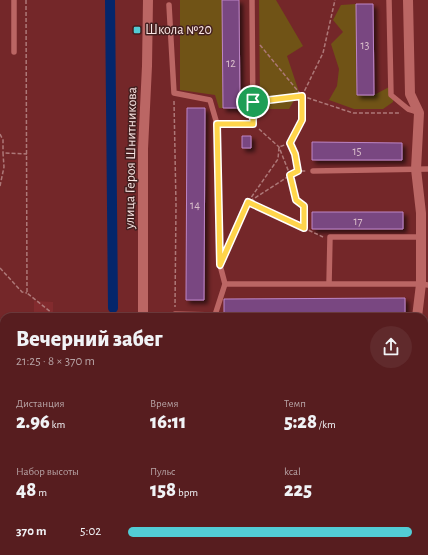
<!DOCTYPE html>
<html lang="ru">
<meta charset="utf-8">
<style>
:root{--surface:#571d1f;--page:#602a2c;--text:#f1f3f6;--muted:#b6a2a4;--line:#6d3b3d;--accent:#52ccd5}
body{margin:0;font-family:"Alegreya Sans",sans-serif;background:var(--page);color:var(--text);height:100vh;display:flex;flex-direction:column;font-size:15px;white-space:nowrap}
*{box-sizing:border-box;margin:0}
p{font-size:13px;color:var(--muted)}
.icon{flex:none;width:22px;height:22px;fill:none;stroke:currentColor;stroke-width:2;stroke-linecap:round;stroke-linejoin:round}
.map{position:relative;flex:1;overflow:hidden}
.panel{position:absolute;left:0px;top:313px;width:428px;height:242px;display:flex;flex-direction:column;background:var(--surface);border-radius:12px 12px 0 0;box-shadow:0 1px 3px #0004,0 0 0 1px var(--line)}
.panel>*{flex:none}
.pin{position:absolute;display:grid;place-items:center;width:34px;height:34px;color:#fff;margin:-17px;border:2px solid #fff;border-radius:50%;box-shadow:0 1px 4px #0007}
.round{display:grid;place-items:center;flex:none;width:42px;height:42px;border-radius:21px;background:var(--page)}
.overview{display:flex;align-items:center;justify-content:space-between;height:68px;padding:0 16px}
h1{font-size:22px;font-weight:800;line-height:30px}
.figures{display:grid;grid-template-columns:repeat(3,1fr);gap:6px;height:68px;padding:4px 16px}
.figures div{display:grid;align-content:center}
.figures b{font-size:20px;font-weight:800}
.figures small{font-size:11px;font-weight:400}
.figures p{font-size:11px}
ul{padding:0 16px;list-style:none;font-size:13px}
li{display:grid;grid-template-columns:64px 48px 1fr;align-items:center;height:30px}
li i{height:10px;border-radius:5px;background:var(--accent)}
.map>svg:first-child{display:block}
</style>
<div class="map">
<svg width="428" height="555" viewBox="0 0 428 555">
<defs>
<filter id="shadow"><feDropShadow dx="3.5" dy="3.5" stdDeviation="2" flood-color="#0009"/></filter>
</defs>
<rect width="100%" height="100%" fill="#742729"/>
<path fill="#822b2e" d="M34,301L53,302V317H34Z
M424,527H428V555H407V551H424Z
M33,551H78V555H32Z"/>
<path fill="#705316" d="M180,0H222L223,108H219L215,95L180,90Z
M259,0H276L303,46L287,56L299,92L289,109H260Z
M356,4L357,95H374L393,85V102L383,109H354L329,100L337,86L339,69L331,44L343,32L333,20L341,5Z"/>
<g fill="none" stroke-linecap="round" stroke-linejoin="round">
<path stroke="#04266b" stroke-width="10" d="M110,0L113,308
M113,555V551"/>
</g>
<path fill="#794681" stroke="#bd85c5" filter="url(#shadow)" d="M222,0H239L240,108H223Z
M356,4H373L374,95H357Z
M187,108H205L204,300H186Z
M242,136H251V148H242Z
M312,142L402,143V160H312Z
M312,212H403V229H312Z
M405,298V317H224V299Z
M223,551H240V555H223Z
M264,551H278V555H264Z
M365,551H383V555H365Z"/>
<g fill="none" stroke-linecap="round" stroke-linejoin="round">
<path stroke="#ad7878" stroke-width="1.5" stroke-dasharray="4 2" stroke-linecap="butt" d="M26,0L27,293L57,317
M260,45L302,96
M174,101L176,205L175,307
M260,101L302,96L353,113H401
M259,129L279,147L290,175L296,200L304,206V228L323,237
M0,134L3,140V153
M290,143L295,154L297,171
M0,186L4,167L3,153L27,154
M250,201L297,171H306
M248,202L278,159L279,147L290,143L302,120V96L323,53L335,0
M228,247L248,202L304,228
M0,268L22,292L27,293
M424,491L428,486
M216,551L218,555
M346,551L348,555
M357,551L358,555
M183,555L184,551
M284,555L286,551"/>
<path stroke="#bb6664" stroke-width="5.5" d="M389,0L391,95L408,109L418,112
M169,5L174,93L210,100L217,124H253L252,0
M14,52V0
M217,124L220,265L225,284H421L428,285
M313,171L428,169
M329,284L330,237H421
M175,314L215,315L225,284
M0,339H4
M424,444H428
M251,551V555
M76,555V551
M158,555L165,551
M398,555V551"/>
<path stroke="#bb6664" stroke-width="10" d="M408,0L410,94L419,113L416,169L421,213V284L417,317
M143,317V149L147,66L148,0
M144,551V555"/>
</g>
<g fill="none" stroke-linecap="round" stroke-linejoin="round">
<g stroke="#fff" stroke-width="8">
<path id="route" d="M302,96V120L290,143L295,154L298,171L290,175L296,200L304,206V228L248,202L220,265L217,124H253V102Z"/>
</g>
<use href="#route" stroke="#ffd54a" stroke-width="5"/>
</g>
<rect fill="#52ccd5" stroke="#431f1f" stroke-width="1.5" x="133" y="26" width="8" height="8" rx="2"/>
<g text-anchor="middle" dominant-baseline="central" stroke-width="3" stroke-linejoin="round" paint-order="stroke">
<g font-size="12" fill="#d9bdca">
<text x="365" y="45">13</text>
<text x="231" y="63">12</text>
<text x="357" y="151">15</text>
<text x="195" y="205">14</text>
<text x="358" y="221">17</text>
</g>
<g font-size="14" fill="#f9e5e3" stroke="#431f1f" text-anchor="start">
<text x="145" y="30">Школа №20</text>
</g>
<g font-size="14" fill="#f9e5e3" stroke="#431f1f">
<text transform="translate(131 158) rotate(-89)">улица Героя Шнитникова</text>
</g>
</g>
</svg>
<div class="pin" style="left:253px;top:102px;background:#1e9e55"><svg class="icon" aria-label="arrive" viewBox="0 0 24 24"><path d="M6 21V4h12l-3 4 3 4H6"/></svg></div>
<section class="panel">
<div class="overview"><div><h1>Вечерний забег</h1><p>21:25 · 8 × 370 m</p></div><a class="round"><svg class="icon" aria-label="share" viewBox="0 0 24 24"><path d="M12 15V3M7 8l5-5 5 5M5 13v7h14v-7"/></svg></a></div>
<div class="figures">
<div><p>Дистанция</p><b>2.96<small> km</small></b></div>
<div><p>Время</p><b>16:11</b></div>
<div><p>Темп</p><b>5:28<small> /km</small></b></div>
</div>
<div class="figures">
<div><p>Набор высоты</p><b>48<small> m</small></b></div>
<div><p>Пульс</p><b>158<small> bpm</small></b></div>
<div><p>kcal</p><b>225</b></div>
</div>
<ul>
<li><b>370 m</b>5:02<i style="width:100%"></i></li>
</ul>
</section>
</div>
